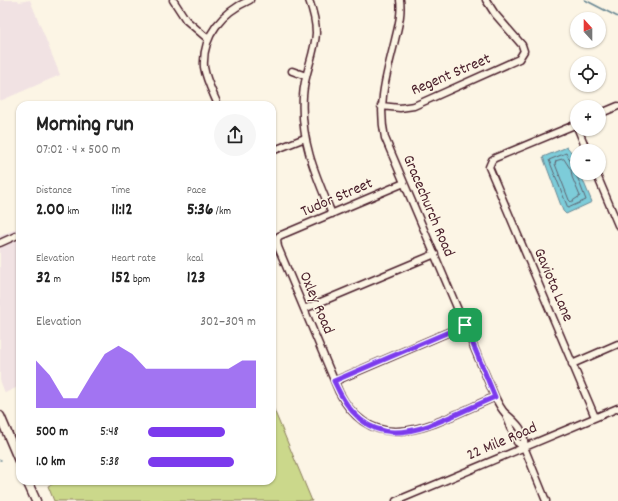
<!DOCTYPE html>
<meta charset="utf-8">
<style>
:root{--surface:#fff;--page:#f6f6f6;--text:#222;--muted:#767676;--accent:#7c3aed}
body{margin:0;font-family:Dekko,sans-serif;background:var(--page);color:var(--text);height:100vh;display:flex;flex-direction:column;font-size:15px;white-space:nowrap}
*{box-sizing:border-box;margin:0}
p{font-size:13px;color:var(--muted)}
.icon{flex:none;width:22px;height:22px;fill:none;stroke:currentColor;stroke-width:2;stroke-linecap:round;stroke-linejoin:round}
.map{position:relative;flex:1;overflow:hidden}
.sheet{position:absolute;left:16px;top:101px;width:260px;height:384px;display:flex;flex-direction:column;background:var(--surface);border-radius:12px;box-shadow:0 1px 3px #0004}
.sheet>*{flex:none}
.needle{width:26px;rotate:339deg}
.controls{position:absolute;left:570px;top:12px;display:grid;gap:8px}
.controls a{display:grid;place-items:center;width:36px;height:36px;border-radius:50%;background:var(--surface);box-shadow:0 1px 3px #0004;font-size:20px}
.pin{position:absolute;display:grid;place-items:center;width:34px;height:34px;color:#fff;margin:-17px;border-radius:8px;box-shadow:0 2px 6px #0006}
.round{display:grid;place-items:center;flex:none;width:42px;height:42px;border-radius:21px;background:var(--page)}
.overview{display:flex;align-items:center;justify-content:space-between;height:68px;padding:0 20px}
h1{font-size:22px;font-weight:700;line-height:30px}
.figures{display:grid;grid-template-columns:repeat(3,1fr);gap:6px;height:68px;padding:4px 20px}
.figures div{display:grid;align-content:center}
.figures b{font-size:17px;font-weight:700}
.figures small{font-size:11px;font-weight:400}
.figures p{font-size:11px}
.chart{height:112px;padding:8px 20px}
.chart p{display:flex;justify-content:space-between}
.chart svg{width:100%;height:72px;margin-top:4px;fill:var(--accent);opacity:.7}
ul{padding:0 20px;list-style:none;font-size:13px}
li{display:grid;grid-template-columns:64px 48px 1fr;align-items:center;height:30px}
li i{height:10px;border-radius:5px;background:var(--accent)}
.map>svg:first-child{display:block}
</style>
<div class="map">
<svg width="618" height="501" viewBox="0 0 618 501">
<rect width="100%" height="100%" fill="#fcf5e5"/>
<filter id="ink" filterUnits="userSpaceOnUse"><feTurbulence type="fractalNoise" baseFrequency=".025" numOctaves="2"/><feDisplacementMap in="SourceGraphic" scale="8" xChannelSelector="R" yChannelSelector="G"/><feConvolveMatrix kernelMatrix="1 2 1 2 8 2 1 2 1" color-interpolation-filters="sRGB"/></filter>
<g filter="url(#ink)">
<path fill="#f1e2e3" d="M0,0H18L19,2L30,0L60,75L0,101Z
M20,227V386L5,393L0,380V236Z"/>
<path fill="#cbd88b" stroke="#8a7c5b" d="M272,405L312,501H54L48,486L59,481H272Z"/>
<path fill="#7dccd9" stroke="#698793" d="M567,147C574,154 577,164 577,173H580L592,202L566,214L563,211L543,157Z"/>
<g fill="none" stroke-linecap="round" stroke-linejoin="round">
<path stroke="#5e6471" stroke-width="1" d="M564,159L571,170L572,177L580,196L571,202L569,200L555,164L556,161Z
M577,166L572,164L566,153L549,160L568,208L586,200L577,176V171"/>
<path stroke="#698793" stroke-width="1.5" d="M585,0L618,17
M0,460H1"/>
<g stroke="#4a1f2b" stroke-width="9">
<path id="minor" d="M173,0L186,20L208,39
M309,0C313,11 316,21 316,33C315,54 304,74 303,96C300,140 315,174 332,214
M400,0C402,14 398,27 395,40C387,74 377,102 385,138L495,397C498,403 501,409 505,413C517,423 526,431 524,447L546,501
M292,71L306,76
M218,105C213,93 206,80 204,67C202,35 223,12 250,0
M381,106L400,108L414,106L519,59L524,51L522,45L495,14L486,0
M599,114L618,106
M577,124L495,158L492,160L489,167L595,417
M578,129L587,151
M272,151L305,138
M596,173L618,225
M404,183L279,236L277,239L278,247L339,392C376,464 442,419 495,397
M0,243L20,234
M304,309L435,254
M572,364L618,344
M335,381L465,325
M505,413L517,442L524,447
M396,501L618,408"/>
</g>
<g stroke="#4a1f2b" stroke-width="11">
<path id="major" d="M0,416L20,463
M27,481L36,501"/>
</g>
<use href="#minor" stroke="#fcf5e5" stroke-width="6"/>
<use href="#major" stroke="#fcf5e5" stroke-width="8"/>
</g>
</g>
<g fill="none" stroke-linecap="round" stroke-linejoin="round" filter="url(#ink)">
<g stroke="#fff" stroke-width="8">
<path id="route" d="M465,325L495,397C432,423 372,468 334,381Z"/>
</g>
<use href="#route" stroke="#7c3aed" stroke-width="5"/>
</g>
<g text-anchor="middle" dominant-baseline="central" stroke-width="3" stroke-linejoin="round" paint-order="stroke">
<g font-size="16" fill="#4a1f2b" stroke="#fcf5e5">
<text transform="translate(451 75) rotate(-23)">Regent Street</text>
<text transform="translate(337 198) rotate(-23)">Tudor Street</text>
<text transform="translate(428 206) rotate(67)">Gracechurch Road</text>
<text transform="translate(553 285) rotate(67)">Gaviota Lane</text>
<text transform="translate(316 303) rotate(67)">Oxley Road</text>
<text transform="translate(502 442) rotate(-23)">22 Mile Road</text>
</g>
</g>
</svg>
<div class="controls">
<a><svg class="needle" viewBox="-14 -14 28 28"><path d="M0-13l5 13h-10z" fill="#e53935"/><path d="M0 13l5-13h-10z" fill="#767676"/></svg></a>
<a><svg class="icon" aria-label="locate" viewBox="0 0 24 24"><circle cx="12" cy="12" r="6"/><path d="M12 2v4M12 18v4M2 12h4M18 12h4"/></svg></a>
<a>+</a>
<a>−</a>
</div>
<div class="pin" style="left:465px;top:325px;background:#1e9e55"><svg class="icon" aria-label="arrive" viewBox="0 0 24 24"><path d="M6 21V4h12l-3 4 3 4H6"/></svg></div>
<section class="sheet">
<div class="overview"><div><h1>Morning run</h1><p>07:02 · 4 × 500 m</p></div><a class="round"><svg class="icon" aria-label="share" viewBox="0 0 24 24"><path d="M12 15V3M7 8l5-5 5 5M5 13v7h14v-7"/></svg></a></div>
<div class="figures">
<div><p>Distance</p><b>2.00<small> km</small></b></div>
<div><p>Time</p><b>11:12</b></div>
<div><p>Pace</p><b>5:36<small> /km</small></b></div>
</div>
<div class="figures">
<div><p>Elevation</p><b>32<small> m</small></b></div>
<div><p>Heart rate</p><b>152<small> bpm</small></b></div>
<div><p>kcal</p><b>123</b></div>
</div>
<div class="chart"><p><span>Elevation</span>302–309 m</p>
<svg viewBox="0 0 160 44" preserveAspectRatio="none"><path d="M0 44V15L10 24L20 38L30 38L40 24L50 11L60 6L70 11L80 20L90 20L100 20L110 20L120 20L130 20L140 20L150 15L160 15V44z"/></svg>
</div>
<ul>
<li><b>500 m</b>5:48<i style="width:71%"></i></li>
<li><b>1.0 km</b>5:38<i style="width:80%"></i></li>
</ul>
</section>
</div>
